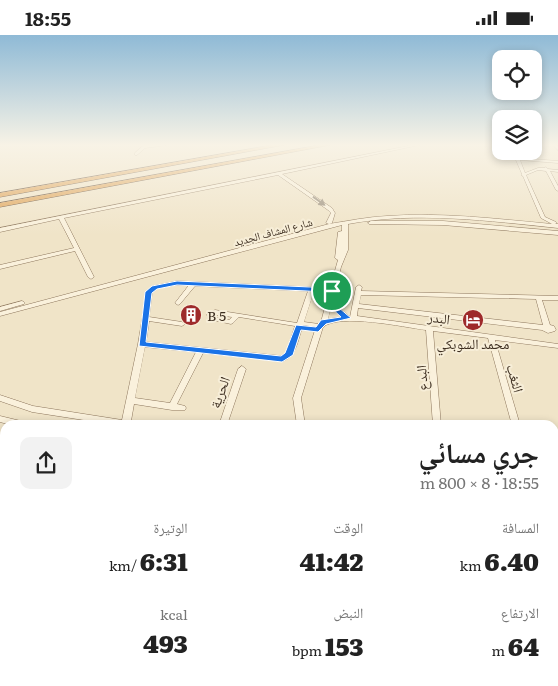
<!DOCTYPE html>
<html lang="ar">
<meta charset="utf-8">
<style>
:root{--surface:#fff;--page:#f2f2f2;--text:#222;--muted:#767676}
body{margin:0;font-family:Literata,"Noto Naskh Arabic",serif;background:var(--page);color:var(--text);direction:rtl;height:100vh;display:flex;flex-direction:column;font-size:19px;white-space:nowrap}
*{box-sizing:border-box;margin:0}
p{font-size:16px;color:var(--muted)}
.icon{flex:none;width:28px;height:28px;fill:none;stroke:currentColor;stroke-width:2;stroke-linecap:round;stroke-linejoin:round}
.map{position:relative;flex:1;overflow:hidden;direction:ltr}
.details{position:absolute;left:0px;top:385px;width:559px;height:266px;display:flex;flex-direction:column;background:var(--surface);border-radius:15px 15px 0 0;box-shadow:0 2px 8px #0003;direction:rtl}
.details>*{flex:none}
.fabs{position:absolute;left:492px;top:15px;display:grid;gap:10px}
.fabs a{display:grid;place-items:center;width:50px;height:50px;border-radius:10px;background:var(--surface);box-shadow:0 2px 8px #0003;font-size:25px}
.pin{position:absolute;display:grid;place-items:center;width:42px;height:42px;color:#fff;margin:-21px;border:2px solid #fff;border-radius:50%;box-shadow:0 1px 5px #0007}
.round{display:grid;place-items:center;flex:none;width:52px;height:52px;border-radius:10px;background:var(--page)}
.head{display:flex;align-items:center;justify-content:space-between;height:85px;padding:0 20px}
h1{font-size:28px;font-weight:800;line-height:38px}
.metrics{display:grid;grid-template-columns:repeat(3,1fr);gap:8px;height:85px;padding:5px 20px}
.metrics div{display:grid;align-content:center}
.metrics b{font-size:25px;font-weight:800}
.metrics small{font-size:14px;font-weight:400}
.metrics p{font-size:14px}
.status{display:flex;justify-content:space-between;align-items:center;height:35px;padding:0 25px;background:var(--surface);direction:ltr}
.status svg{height:14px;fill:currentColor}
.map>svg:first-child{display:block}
</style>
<div class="status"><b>18:55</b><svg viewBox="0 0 49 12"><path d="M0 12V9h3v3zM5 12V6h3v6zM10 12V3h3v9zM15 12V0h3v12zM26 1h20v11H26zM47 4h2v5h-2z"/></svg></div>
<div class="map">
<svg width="558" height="651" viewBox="0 0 558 651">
<rect width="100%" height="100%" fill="#f0e4c8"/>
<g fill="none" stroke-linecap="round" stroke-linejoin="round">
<g stroke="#8d765c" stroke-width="1">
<path id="minor" d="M145,109H149L148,110L174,109L145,113L137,120H135V118Z
M418,109H424L282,139L332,173L335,178L332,188L329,189C348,186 367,182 387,181C442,177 497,184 552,189L541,183L523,141L521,140L522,139L512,116H516L519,123L558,126V128L520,125L525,138L538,133H544L546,132L548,134L558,135V137L550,136L558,151V156L556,155L546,136L538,135L526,140L545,182L556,187L557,188L555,189H558V193C489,186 417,176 348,189V215L341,232L332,267L350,282L356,252L359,250L362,252L361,256L558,261V265H542L550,290L554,291L556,295L555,296L548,298L542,295L358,273L357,281L558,309V313L495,305L520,390H512L488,303L433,296L441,390H433L426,295C403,292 340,278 323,292L301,363L305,390H297L293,363L316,292L303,290C298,303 297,321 283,326L203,318L177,369L185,371L186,373L185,375H172L134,369L131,386L140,388L141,390H116L32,377L0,366V360L33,371L122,385L138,309L147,256L153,251L177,246L330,253L338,225L335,223L338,197L342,196V190L0,281V277L329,189L326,188L331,178L328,175L278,140L64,183L94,242L91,244L88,242L75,216L0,234V230L74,213L59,184L0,197V193ZM177,250H189L175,268L178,270L180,269L195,251L308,256L297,288L215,275L207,279L208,284L231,289L233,288L239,282L295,291L286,319L282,321L146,307L149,286L182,291L185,289L182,287L149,282L152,258L157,253ZM314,256L329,257L321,287L319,289L304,287ZM361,260L536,264L543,290L359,269ZM331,272L342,282L328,284ZM215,279L217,280L232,282L229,285L213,282ZM145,312L196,317L170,368L135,363Z
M552,109H556L558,112V115Z
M371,186H443L558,196V200L443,190L369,189L368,188Z
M22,266L24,267L25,268L24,269L0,276V272Z
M242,331L246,334L227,390H219L238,334Z
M0,381L25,387L28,388L29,390H11L0,387Z
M554,453H558V461H554Z
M5,573V586L0,588V575Z
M0,606H5V618H0Z
M5,640V646H13V651H0L1,641Z
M100,646H127L124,651H103Z"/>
</g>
<g stroke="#5b4430" stroke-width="1">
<path id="highway" d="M278,109H289L0,162V158Z
M325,109H335L0,172V168Z"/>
</g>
<use href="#minor" fill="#faf1dc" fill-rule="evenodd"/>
<use href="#highway" fill="#e0a458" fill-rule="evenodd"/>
</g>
<defs><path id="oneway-solid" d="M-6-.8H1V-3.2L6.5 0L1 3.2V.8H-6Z" transform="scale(1.25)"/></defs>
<use fill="#9c907e" href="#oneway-solid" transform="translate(319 166) rotate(36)"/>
<linearGradient id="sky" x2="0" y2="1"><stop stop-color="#8fbad6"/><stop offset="0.55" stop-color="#f8f3e6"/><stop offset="1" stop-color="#f8f3e6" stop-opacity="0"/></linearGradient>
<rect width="558" height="200" fill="url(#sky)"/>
<path fill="#1a73e8" stroke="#fff" fill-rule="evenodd" d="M177,246L332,253L335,256L332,267L351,283L326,289L318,297L301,295L293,320L282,327L139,311L145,257L152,251ZM177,250L328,257L325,267L341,282L321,285L316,292L296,290L285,318L281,321L146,307L152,258L157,254Z"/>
<defs>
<g id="building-disc" transform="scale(1.125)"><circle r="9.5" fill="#9e2a2b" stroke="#f7eed8"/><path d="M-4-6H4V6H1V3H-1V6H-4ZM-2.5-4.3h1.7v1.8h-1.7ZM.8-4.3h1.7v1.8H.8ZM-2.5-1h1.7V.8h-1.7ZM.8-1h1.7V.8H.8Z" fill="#fff"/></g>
<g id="hotel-disc" transform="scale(1.125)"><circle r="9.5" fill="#9e2a2b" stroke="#f7eed8"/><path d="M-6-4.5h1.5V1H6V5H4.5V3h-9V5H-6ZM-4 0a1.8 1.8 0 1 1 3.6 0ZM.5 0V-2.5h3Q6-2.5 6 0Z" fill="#fff"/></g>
</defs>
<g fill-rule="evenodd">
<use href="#building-disc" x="191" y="280"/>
<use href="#hotel-disc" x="473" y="285"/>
</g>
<g text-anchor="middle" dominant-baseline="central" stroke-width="4" stroke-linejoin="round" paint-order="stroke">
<g font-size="11" fill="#3d2e20" stroke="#f7eed8">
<text transform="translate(273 196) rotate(-15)">شارع المشاف الجديد</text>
</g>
<g font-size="14" fill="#3d2e20" stroke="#f7eed8" text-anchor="start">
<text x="207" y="280">B 5</text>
<text x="473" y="308" text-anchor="middle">محمد الشوبكي</text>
</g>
<g font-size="14" fill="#3d2e20" stroke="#f7eed8">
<text transform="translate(439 282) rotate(7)">البدر</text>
<text transform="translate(421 343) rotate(-95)">البدع</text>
<text transform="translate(516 343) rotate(74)">الثغب</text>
<text transform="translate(219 357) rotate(-70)">الحرية</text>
</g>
</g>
</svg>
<div class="fabs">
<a><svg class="icon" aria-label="locate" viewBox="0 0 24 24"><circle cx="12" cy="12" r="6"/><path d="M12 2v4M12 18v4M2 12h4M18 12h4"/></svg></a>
<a><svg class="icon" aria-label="layers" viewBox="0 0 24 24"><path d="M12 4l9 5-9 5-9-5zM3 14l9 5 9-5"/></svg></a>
</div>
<div class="pin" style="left:332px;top:256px;background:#1e9e55"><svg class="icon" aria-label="arrive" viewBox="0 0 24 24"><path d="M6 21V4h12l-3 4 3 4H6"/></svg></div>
<section class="details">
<div class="head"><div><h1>جري مسائي</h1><p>18:55 · 8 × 800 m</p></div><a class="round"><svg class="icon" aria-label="share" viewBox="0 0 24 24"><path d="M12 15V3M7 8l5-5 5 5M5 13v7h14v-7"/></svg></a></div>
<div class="metrics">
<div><p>المسافة</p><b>6.40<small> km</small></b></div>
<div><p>الوقت</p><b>41:42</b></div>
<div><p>الوتيرة</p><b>6:31<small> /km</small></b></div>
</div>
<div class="metrics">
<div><p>الارتفاع</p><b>64<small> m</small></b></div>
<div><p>النبض</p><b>153<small> bpm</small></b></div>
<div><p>kcal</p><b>493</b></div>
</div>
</section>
</div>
